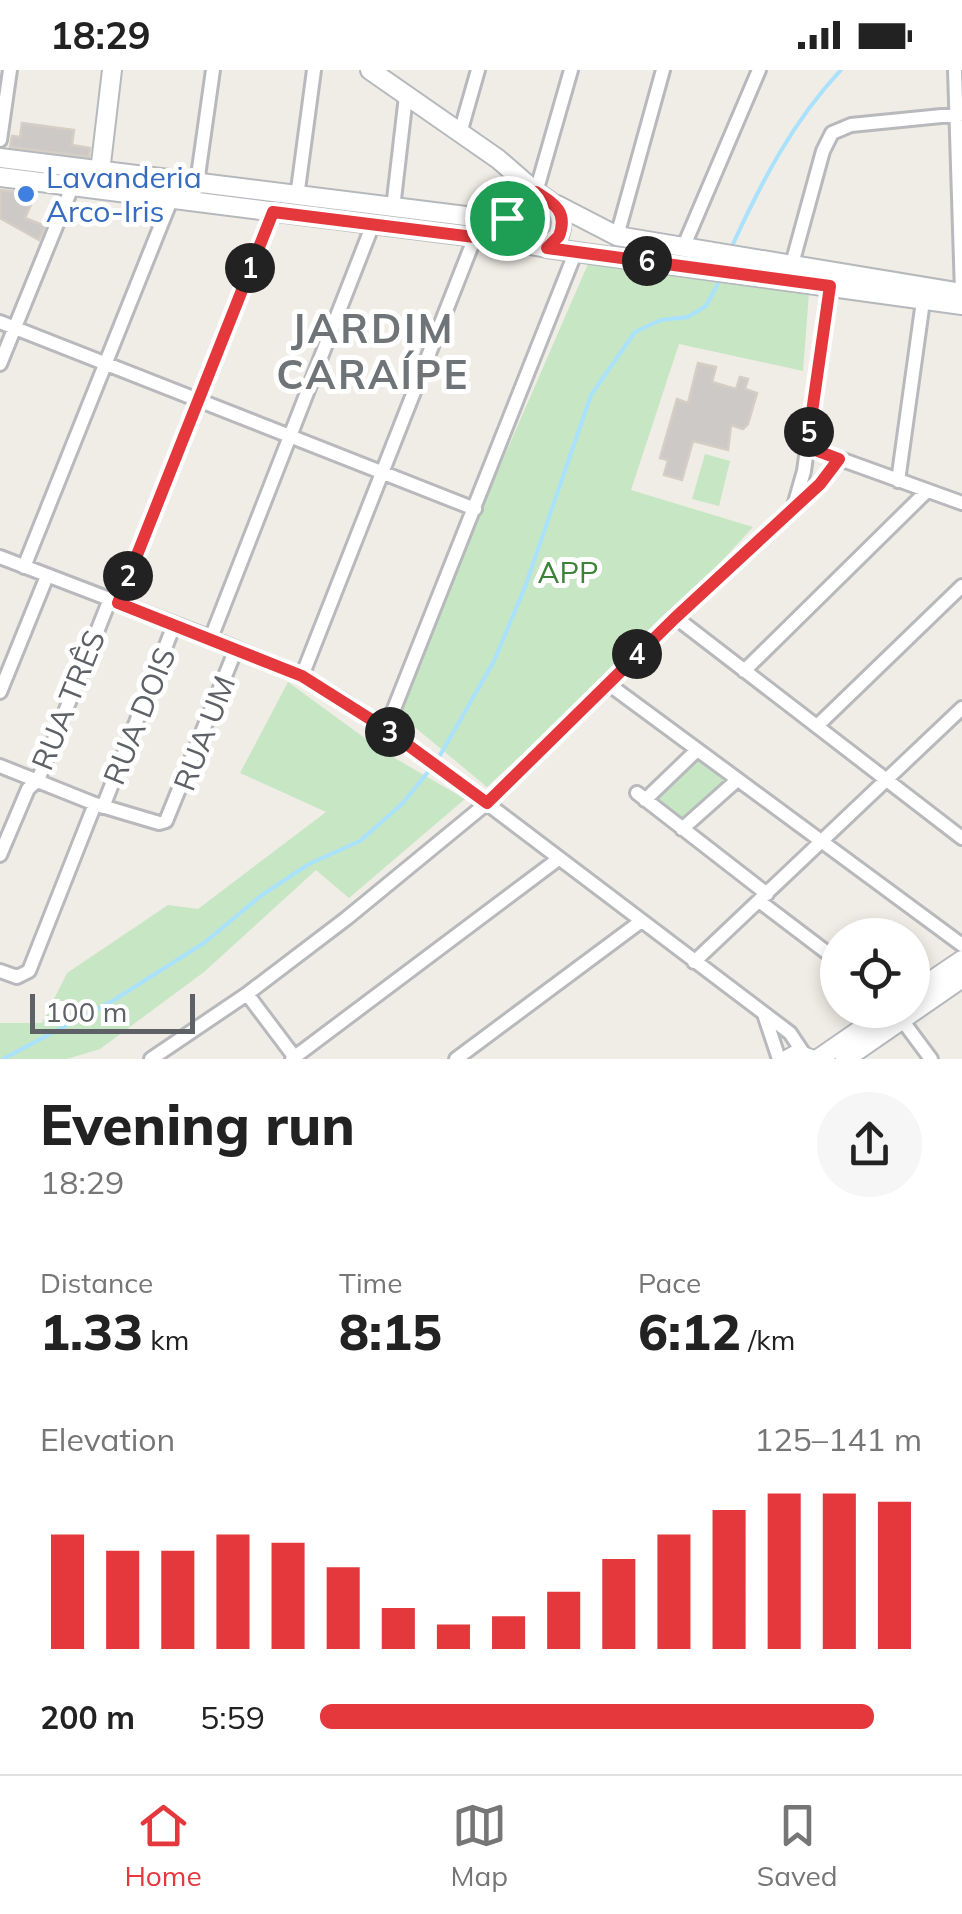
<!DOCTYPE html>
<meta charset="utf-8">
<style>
:root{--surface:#fff;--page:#f6f6f6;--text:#222;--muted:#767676;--line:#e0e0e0;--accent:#e4383c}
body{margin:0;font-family:Mulish,sans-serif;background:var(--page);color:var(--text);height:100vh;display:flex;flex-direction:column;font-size:38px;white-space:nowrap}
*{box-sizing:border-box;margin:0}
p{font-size:32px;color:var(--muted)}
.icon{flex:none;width:55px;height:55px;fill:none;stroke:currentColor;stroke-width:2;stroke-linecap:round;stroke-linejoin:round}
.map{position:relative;height:989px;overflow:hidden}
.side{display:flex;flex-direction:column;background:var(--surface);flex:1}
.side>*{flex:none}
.controls{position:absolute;left:820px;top:848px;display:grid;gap:20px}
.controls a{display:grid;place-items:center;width:110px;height:110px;border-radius:50%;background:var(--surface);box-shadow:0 5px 15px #0003;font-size:50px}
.scale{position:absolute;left:30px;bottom:25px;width:165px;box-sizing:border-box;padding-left:10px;border:5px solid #5e6266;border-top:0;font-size:28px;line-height:35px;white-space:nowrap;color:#5e6266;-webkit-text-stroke:8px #fff;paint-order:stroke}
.pin{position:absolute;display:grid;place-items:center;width:85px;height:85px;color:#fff;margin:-42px;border:5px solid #fff;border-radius:50%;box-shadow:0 2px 10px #0007}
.km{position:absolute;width:50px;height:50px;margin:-25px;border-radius:50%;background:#222;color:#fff;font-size:28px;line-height:50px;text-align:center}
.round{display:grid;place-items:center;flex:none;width:105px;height:105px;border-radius:52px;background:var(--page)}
.headline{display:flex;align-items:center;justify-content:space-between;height:170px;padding:0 40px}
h1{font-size:55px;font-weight:800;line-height:75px}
.metrics{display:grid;grid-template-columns:repeat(3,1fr);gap:15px;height:170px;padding:10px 40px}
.metrics div{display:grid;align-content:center}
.metrics b{font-size:50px;font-weight:800}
.metrics small{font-size:28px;font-weight:400}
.metrics p{font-size:28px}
.chart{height:280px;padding:20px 40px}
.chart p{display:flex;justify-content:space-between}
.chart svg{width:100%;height:180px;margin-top:10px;stroke:var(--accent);stroke-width:6}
ul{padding:0 40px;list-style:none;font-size:32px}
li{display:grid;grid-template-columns:160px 120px 1fr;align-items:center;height:75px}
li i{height:25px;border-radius:12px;background:var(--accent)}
.status{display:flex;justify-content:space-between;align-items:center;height:70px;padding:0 50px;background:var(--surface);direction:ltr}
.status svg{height:28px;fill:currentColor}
.tabs{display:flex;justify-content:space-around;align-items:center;height:140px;border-top:2px solid var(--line);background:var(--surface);font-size:28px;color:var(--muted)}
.tabs a{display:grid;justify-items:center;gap:5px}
.tabs .on{color:var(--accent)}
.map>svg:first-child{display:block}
</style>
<div class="status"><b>18:29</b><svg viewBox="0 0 49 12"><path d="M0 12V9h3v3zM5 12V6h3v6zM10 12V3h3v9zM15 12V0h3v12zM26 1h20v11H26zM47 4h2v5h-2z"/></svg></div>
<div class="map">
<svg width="962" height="989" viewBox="0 0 962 989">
<rect width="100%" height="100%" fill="#f0ede6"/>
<path fill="#c7e6c4" d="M588,194L809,223L803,301L679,274L631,420L753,457L671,546L487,717L394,640Z
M705,384L730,391L719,436L692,429Z
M288,612L381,680L465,729L349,828L316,800L204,902L100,979L67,989H0V953H42L67,903L168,835L198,839L326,742L240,703Z
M697,688L725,712L684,751L654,727Z"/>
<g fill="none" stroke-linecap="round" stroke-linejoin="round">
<path stroke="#aae1fc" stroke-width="4" d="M733,174C762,111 793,51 841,0
M439,687L494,591L525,517L591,325L635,262L661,250L688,247L706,236L721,208
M3,989L114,930L204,873L262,825L309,794L360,771L402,734L428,702"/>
</g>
<path fill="#cdc9c6" stroke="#d4cec5" stroke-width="2.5" d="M22,53L74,60L72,75L90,78L89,87L10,77L12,66L20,67Z
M0,120L17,122L33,130L25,148L45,156L39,170L0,148Z
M698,293L716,297L712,312L736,319L740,307L748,309L745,319L757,323L748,354L743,359L731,355L728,380L693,371L682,410L664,405L668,390L660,388L677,329L688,333Z"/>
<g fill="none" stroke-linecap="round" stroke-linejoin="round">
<g stroke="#b7b9bc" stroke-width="18">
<path id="street" d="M955,0L962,223
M460,63L478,0
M0,70L10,0
M197,113L213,0
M536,122L571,0
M297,127L314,0
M393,138L406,26
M617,166L663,0
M683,178L759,0
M792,194L823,81L832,63L851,55L962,44
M0,252L475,439
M0,294L72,117
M807,377L962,433
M898,411L924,224
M794,436L804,401L829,216
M0,487L211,568L302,606L344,631L427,688L790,963L804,984
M24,497L171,130
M118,533L273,142
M675,547L962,768
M211,568L373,154
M744,601L926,422
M302,606L475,167
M607,613L962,875
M0,622L47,506
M817,656L962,516
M386,659L576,181
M0,696L95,734L159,753L166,751L236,579
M637,723L767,824
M645,730L696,681
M103,737L174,555
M682,759L736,711
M0,785L28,719L38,710L110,529
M759,831L838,891
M694,892L962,638
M0,901L17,907L29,901L95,734
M247,924L296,989
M765,947L779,989
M902,950L931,989
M151,989L247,924L347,848L487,733L675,547L820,414L839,389
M292,989L557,790
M456,989L640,852"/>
</g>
<g stroke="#b5b9bd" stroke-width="22">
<path id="secondary" d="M370,0L498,89L536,122
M0,88L498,150L507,148
M100,102L112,0
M0,107L514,172
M557,135L617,166L962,223
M547,178L559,166C567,142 555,134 536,122L512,136L507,159L514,172L547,178L962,235
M912,924L962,890
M788,989L797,984L811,989
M818,989L889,940
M845,989L962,908"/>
</g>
<use href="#street" stroke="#fff" stroke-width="12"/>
<use href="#secondary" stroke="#fff" stroke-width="18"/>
</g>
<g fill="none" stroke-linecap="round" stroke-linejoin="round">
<g stroke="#fff" stroke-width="20">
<path id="route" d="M536,122C555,134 568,142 559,166L547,178L830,216L807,377L839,389L820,414L675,548L487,733L386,659L302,606L118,533L273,142L514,172L507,159L512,136Z"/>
</g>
<use href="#route" stroke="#e4383c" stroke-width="12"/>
</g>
<circle fill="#3f7fe0" stroke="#fff" stroke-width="4" cx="26" cy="124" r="10"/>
<g text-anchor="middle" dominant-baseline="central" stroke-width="10" stroke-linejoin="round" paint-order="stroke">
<g font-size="30" fill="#366cbe" stroke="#fff" text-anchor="start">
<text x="46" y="107">Lavanderia<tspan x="46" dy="34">Arco-Iris</tspan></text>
</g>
<g font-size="30" fill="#3c8338" stroke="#fff">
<text x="568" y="502">APP</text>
</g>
<g font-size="30" fill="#5e6266" stroke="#fff">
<text transform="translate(68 630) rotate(-68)">RUA TRÊS</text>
<text transform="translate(139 646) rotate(-68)">RUA DOIS</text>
<text transform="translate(204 663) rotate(-69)">RUA UM</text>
</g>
<g font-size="40" font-weight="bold" letter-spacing="2.5" fill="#6f7478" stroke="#fff">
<text x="373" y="258">JARDIM<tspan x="373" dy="46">CARAÍPE</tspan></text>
</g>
</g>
</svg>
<div class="controls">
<a><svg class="icon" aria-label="locate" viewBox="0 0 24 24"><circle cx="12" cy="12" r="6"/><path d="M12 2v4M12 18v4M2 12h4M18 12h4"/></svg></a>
</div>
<div class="scale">100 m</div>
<div class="pin" style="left:507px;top:148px;background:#1e9e55"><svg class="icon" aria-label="arrive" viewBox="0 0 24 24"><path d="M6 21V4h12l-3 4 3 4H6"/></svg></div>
<b class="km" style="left:250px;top:198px">1</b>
<b class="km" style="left:128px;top:506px">2</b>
<b class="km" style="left:390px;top:662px">3</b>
<b class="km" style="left:637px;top:584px">4</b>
<b class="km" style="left:809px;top:362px">5</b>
<b class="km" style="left:647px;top:191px">6</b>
</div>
<section class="side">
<div class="headline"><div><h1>Evening run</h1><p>18:29</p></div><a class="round"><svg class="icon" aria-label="share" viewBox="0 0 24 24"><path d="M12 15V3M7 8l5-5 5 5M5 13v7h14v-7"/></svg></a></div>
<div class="metrics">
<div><p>Distance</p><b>1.33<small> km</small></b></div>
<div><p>Time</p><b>8:15</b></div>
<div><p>Pace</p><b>6:12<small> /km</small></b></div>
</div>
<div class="chart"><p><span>Elevation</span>125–141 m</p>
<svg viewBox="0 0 160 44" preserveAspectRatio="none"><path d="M5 44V16M15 44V20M25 44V20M35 44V16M45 44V18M55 44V24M65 44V34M75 44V38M85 44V36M95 44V30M105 44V22M115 44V16M125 44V10M135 44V6M145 44V6M155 44V8"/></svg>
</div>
<ul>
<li><b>200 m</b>5:59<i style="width:92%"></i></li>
</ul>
</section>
<nav class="tabs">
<a class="on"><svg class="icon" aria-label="home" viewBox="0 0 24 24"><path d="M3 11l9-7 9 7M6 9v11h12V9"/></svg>Home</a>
<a><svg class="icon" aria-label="map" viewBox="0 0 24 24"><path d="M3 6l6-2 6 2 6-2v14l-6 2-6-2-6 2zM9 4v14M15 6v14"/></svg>Map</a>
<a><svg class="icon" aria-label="saved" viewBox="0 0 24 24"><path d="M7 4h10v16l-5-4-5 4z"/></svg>Saved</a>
</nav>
